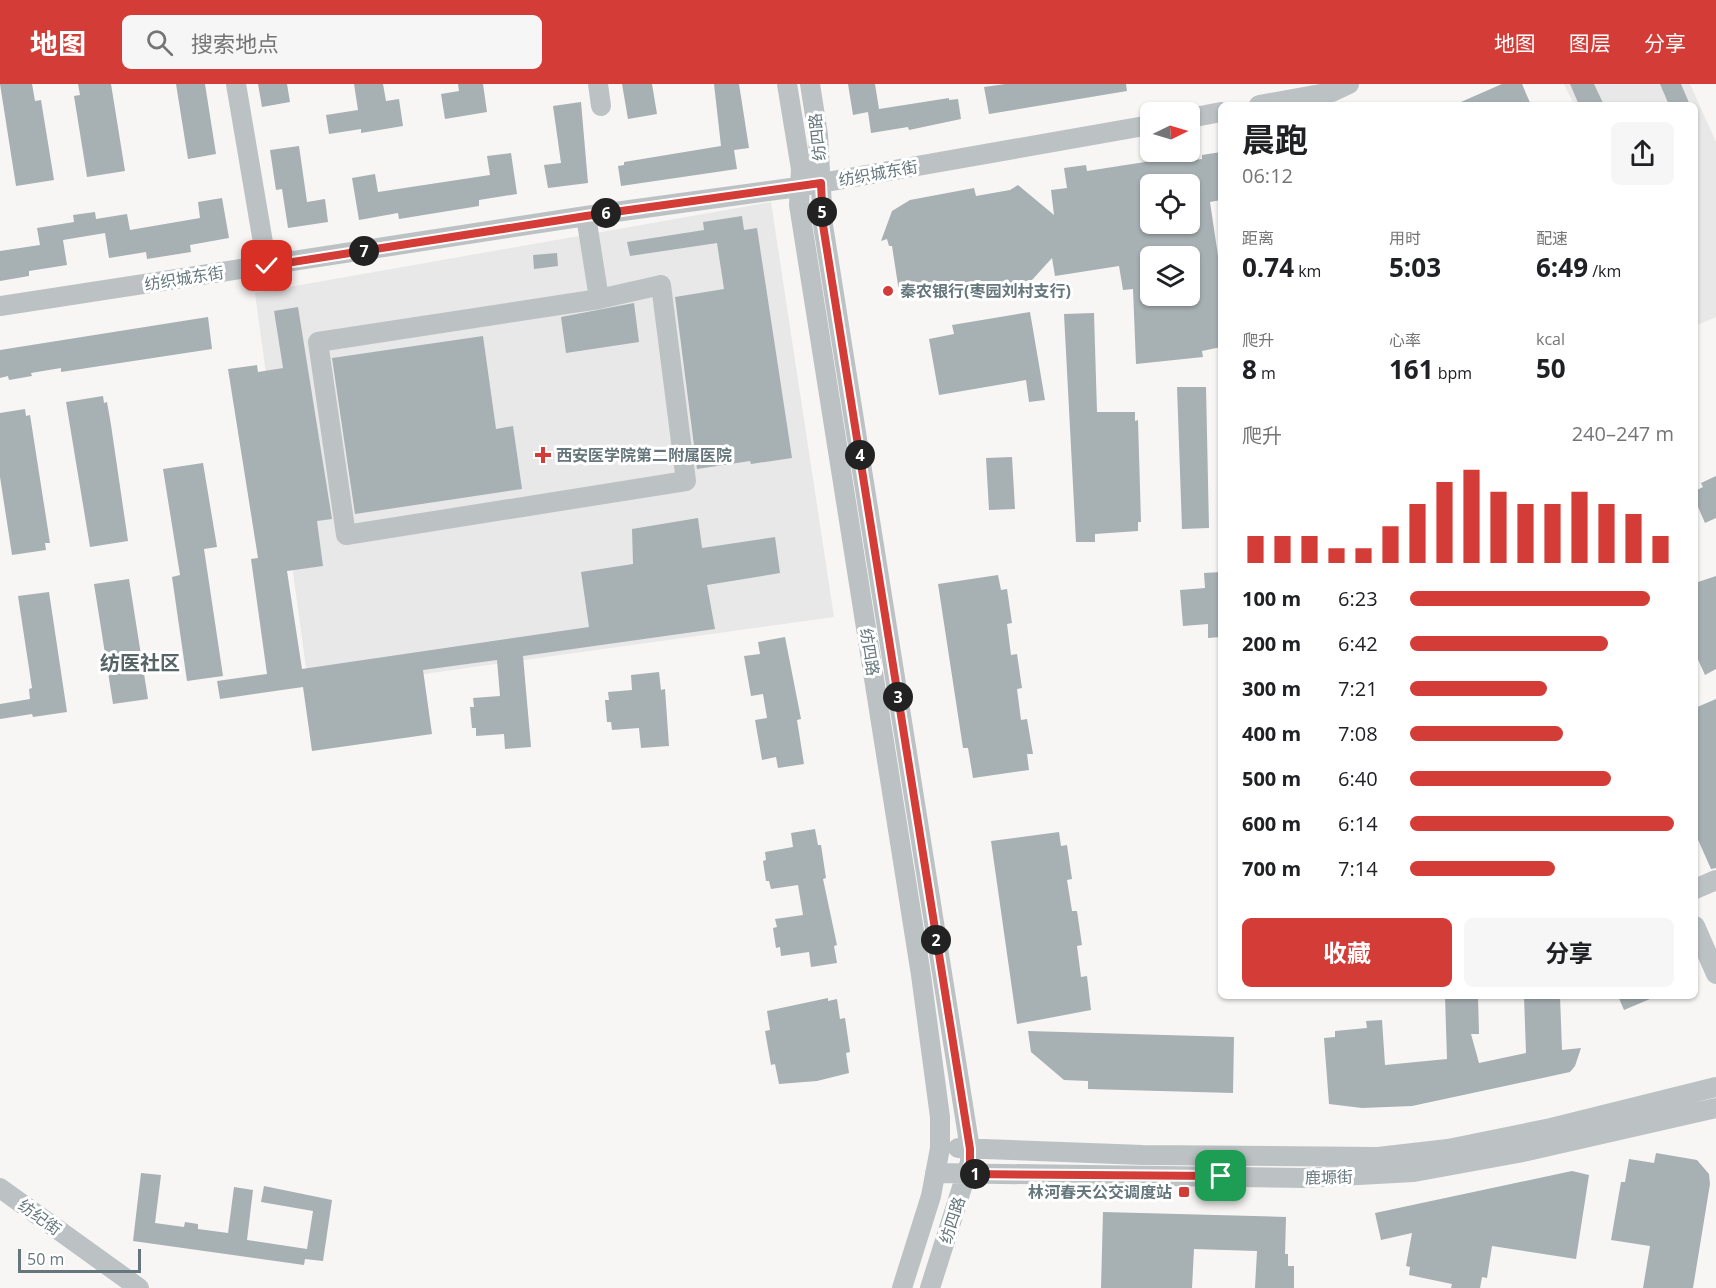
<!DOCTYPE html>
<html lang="zh">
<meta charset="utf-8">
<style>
:root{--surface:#fff;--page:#f6f6f6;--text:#202124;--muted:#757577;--accent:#d43c37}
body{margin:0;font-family:"Open Sans","Noto Sans SC",sans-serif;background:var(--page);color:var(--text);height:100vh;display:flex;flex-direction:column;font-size:22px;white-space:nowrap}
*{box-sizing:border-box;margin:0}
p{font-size:20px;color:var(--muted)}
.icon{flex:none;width:33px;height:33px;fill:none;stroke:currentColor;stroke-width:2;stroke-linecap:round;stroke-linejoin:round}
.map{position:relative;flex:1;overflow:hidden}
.panel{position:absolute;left:1218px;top:18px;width:480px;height:897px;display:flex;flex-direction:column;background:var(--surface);border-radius:9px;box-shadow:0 2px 4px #0004}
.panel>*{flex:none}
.needle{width:39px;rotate:85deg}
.fabs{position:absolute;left:1140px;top:18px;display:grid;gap:12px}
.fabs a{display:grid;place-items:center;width:60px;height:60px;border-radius:9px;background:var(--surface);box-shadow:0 2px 4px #0004;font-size:30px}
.scale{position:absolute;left:18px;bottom:15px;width:123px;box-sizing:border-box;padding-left:6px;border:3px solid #65777d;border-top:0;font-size:16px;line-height:21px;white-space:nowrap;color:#65777d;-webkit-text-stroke:4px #fff;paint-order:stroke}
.pin{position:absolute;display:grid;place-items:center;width:51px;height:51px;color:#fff;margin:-26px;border-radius:12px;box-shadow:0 3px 9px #0006}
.km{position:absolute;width:30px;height:30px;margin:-15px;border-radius:50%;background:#222;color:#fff;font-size:16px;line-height:30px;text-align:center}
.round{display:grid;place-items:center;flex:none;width:63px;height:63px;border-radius:9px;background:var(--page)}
.head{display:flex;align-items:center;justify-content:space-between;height:102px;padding:0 24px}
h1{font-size:33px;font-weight:700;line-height:45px}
.stats{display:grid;grid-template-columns:repeat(3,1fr);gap:9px;height:102px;padding:6px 24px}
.stats div{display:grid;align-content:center}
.stats b{font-size:26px;font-weight:700}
.stats small{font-size:16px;font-weight:400}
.stats p{font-size:16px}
.chart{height:168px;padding:12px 24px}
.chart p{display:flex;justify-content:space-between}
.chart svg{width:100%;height:108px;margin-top:6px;stroke:var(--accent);stroke-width:6}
.cta{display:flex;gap:12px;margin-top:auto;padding:12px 24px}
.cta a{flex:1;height:69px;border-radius:9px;background:var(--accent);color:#fff;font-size:24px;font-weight:700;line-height:69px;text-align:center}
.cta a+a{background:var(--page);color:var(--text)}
ul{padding:0 24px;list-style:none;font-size:20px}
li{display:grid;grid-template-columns:96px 72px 1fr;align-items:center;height:45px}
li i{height:15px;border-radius:8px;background:var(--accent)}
header{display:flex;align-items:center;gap:36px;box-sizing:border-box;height:84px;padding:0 30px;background:var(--accent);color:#fff}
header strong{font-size:28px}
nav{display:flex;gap:33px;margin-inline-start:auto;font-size:21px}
.search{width:420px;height:54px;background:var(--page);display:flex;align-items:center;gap:15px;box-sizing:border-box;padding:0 21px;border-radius:9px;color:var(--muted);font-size:22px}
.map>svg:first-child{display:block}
</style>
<header>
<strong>地图</strong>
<div class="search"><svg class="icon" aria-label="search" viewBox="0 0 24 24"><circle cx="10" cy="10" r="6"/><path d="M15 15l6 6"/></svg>搜索地点</div>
<nav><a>地图</a><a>图层</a><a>分享</a></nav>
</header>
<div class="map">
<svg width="1716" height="1204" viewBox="0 0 1716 1204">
<rect width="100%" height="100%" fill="#f7f6f4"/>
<path fill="#e8e8e8" d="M1564,0H1690L1716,58V233L1695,242V21H1574Z
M771,118L834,533L309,606L255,209Z"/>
<path fill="#a7b0b3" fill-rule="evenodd" d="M0,0H32L35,17L41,16L54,96L16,102Z
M78,0H111L125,87L87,93L74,12L80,11Z
M176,0H205L216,70L188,75Z
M258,0H287L290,18L262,23Z
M354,0H383L386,17L399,15L403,42L361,49V45L329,50L326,31L358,26Z
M458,0H483L487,28L445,35L441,10L459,7Z
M622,0H652L657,30L628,35Z
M714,0H739L749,64L734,66L737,85L621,102L618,82L624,81V78L721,62Z
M848,0H875L879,25L949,14V16L958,15L961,35L909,46L908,43L871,49L868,28L853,31Z
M1005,0H1126L1127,7L989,30L984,3Z
M1502,0H1522L1531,21H1454Z
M1570,0H1594L1604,21H1579Z
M1660,0H1681L1690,21H1669Z
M581,18L588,99L548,104L544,81L561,79L553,22Z
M299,62L307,118L325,115L328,138L288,144L282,105L276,106L270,66Z
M1221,68V116L1210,118L1221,192V263L1202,267L1203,273L1136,280L1133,205L1123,206L1119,182L1055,192L1052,174L1032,196L936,212V208L900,214L892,162H889L887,155L881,157L892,127L910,116L974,104L976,112L1010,106L1018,101L1054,131L1051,106L1067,104L1064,84L1086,81L1087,87L1158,76L1175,75L1176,78L1202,75V71ZM1172,97V100H1190V140H1145L1140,102ZM1150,172H1190V212H1150Z
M511,69L517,110L479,116V122L399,135L398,129L359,136L352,94L375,90L378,108L490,91L487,72Z
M222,114L229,154L190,161L191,168L147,175L146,168L109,174L105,149L63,156L67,181L29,187V192L0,197V167L40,161L37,144L74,138L73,131L95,128L96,135L127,130L130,146L200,134L198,118Z
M742,132L744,146L757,144L792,374L751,380L750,377L697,385L675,213L724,205L717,159L630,172L627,158L704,146L703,138Z
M557,169L558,182L534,185L533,171Z
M634,219L639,258L566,269L561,233Z
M298,223L332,435L317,437L323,482L287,487L302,585L589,543L581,488L633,480L632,445L698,434L702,464L775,453L780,489L707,501L715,545L523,572L531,663L505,665L504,650L476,652V644H472L470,623H474L473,614L500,612L497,576L423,586L432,650L312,667L303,603L220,615L217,597L267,590L251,475L258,474L228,285L257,281L258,288L283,284L274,227Z
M1030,228L1045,316L1029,318L1026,296L939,311L929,255L954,250L952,241Z
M1094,229L1097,328H1135V337L1138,336L1141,438H1138V447L1095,450V458H1076L1064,230Z
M208,233L212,265L61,288V284L31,289L32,292L9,296L8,292L0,294V266Z
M483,252L496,345L513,342L522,405L355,430L332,274Z
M1177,303H1206L1209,444L1182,445Z
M103,312L104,319L107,318L111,341L128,457L90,463L66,318Z
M25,325L26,332L30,331L50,459H45L46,466L12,471L0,393V329Z
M1012,373L1015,425L989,426L986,374Z
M203,379L217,463L204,465L223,592L187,597L172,493L180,491L163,385Z
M1716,392V434L1705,439L1695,416V407L1703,403L1701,399Z
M1221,488V553L1208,554V540L1183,542L1180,506L1205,504L1204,489Z
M998,491L1001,506L1007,505L1012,539L1007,540L1011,571L1017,570L1022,604L1017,605L1021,636L1027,635L1033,670H1027L1029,686L973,694L968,664H963L938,500Z
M1716,492V585L1705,591L1695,569V499Z
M129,495L148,615L113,620L94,500Z
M49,508L67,628L33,633L32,630L0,635V620L30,615L29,605L32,604L18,512Z
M785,553L801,635L797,636L804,680L778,684L776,673L762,676L755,636L767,634L763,610L751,612L744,572L760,570L758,558Z
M659,588L661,606L665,605L669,662L641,664L639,644L612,646L611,638H607L605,616H609L608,608L632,606L631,591Z
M1716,615V784L1711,785L1695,749V624Z
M815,745L818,761H821L826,794L823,795L837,861L834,862L837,879L811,883L809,868L781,872L780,863L776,864L773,844L777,843L775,835L803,831L798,801L771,805L769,797H766L763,777L766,776L765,768L793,763L791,749Z
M1059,748L1061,762L1067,761L1072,795L1067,796L1072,827H1077L1082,861L1077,862L1081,893L1087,892L1091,926L1017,940L991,757Z
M1445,912H1478L1479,950H1471L1479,979L1526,969L1524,912H1560L1562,966L1581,964L1575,982L1570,988L1412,1022L1362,1024L1329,1020L1324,954L1335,953V947L1367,944L1366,937L1382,936L1385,981L1447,975Z
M1618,912H1657L1624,926Z
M828,914V917L837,915L840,935L845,934L850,968L846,969L849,989L817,997L779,1000L775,980L771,981L765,947L770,946L767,927Z
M1028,947L1234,953L1233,1009L1088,1005V997L1064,996L1031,968Z
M1656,1069L1697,1076L1709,1090L1710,1100L1693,1204H1643L1650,1162L1611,1156L1621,1098H1625L1629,1075L1654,1079Z
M1572,1087L1589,1091L1576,1175L1492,1162L1487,1194L1482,1193L1480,1204H1451L1452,1200L1409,1191L1410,1183L1406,1182L1412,1149L1381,1156L1375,1129Z
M141,1089L161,1091L155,1139L184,1143L185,1138L198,1140V1145L228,1149L234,1103L253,1106L247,1156L307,1165L313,1127L261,1118L264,1102L332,1116L323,1177L305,1175L304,1181L133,1157Z
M1103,1128L1286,1133L1285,1170H1288V1182H1294V1204H1255L1257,1167L1194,1165L1192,1204H1101Z"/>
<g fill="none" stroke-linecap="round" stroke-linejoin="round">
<path stroke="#bcc2c4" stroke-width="20" d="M236,0L267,182
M598,0L601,22
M787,0L801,85L799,121L921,891L940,1033V1064L931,1112L902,1204
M810,0L818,51L823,141L970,1065V1078L930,1204
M1259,21L1332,8L1349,0
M1190,34L1221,28
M586,132L599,215L318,258L346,451L686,397L661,201L599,215
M0,222L586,132L798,103L1150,41
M1695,805L1716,796
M1695,842L1716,890
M958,1064L1143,1071L1378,1073L1448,1065L1551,1044L1716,1003
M935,1089L1303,1094L1414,1088L1518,1069L1716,1024
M0,1104L139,1204"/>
</g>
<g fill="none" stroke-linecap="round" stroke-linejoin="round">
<g stroke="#fff" stroke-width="12">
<path id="route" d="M267,182L586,132L821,99L823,141L970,1065V1078L967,1090L1221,1092"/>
</g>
<use href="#route" stroke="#d43c37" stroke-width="8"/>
</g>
<g fill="#d43c37" stroke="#fff" stroke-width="2">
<circle cx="888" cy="207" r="6"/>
<path d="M540 362h6v6h6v6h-6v6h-6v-6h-6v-6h6z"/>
<rect x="1178" y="1102" width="12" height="12" rx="3"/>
</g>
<g text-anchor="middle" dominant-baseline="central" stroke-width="6" stroke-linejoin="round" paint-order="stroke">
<g font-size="16" fill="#65777d" stroke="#fff">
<text transform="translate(817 53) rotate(-96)">纺四路</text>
<text transform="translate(878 89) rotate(-10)">纺织城东街</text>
<text transform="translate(184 194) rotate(-9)">纺织城东街</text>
<text transform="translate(870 568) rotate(81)">纺四路</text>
<text transform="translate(1329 1093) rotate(-1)">鹿塬街</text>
<text transform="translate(40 1133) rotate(36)">纺纪街</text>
<text transform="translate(952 1136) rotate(-72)">纺四路</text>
</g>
<g font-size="16" font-weight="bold" fill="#65777d" stroke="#fff" text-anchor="start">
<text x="900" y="207">秦农银行(枣园刘村支行)</text>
<text x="556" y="371">西安医学院第二附属医院</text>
<text x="1172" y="1108" text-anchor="end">林河春天公交调度站</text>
</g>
<g font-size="20" font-weight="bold" fill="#566468" stroke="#fff">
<text x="140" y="578">纺医社区</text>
</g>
</g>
</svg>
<div class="fabs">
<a><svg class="needle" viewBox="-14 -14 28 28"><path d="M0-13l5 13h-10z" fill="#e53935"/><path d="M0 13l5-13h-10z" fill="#757577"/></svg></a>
<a><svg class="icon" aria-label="locate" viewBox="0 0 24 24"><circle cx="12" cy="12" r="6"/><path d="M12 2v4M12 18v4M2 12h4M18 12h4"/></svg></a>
<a><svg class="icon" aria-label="layers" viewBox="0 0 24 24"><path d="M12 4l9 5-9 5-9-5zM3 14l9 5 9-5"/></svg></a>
</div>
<div class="scale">50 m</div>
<div class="pin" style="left:1221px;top:1092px;background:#1e9e55"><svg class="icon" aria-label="arrive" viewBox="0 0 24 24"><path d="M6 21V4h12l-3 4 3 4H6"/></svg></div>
<div class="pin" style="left:267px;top:182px;background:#d93025"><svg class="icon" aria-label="check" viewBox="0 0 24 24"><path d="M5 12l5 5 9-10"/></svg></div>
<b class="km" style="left:975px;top:1090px">1</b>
<b class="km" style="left:936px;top:856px">2</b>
<b class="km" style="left:898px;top:613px">3</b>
<b class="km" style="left:860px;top:371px">4</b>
<b class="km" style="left:822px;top:128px">5</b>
<b class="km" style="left:606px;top:129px">6</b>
<b class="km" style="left:364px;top:167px">7</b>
<section class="panel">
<div class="head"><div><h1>晨跑</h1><p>06:12</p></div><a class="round"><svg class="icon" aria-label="share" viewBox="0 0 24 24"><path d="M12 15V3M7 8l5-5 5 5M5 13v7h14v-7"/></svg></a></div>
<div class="stats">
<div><p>距离</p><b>0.74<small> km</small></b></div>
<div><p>用时</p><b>5:03</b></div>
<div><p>配速</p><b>6:49<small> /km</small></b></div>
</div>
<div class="stats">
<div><p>爬升</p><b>8<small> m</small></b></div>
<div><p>心率</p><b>161<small> bpm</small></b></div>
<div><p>kcal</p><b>50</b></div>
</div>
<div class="chart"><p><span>爬升</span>240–247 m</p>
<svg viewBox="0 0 160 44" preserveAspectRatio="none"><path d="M5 44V33M15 44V33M25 44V33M35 44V38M45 44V38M55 44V29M65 44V20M75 44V11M85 44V6M95 44V15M105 44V20M115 44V20M125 44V15M135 44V20M145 44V24M155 44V33"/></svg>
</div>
<ul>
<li><b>100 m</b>6:23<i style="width:91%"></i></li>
<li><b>200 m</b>6:42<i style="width:75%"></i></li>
<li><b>300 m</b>7:21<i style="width:52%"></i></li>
<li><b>400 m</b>7:08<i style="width:58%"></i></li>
<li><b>500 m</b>6:40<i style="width:76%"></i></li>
<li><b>600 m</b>6:14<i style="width:100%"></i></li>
<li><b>700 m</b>7:14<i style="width:55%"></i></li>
</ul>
<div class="cta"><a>收藏</a><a>分享</a></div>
</section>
</div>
